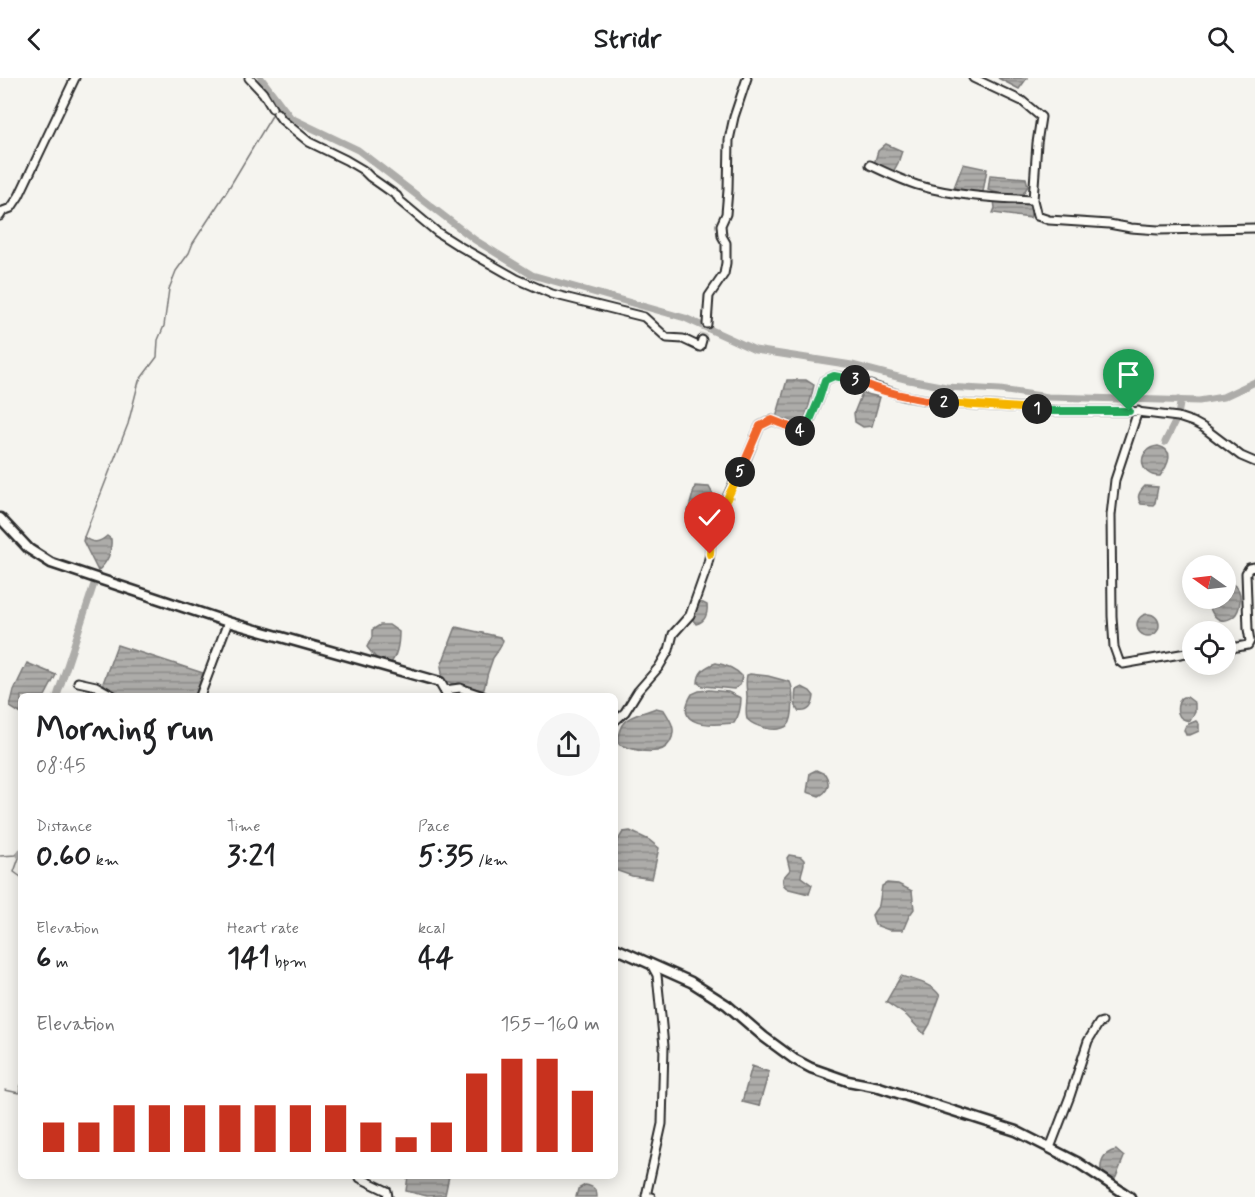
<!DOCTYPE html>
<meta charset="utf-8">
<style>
:root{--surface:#fff;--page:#f6f6f6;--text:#202124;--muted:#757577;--accent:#c8321e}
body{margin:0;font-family:Mynerve,sans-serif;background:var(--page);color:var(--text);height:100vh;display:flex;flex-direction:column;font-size:22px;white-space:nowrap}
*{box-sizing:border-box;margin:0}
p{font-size:20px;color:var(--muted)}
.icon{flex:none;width:33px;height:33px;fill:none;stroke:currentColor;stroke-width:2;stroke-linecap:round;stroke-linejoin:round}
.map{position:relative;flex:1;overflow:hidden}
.panel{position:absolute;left:18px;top:615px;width:600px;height:486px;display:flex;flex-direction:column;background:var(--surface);border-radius:9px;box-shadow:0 3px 15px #0003}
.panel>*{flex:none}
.needle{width:39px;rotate:284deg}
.buttons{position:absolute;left:1182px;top:477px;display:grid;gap:12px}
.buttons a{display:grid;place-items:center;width:54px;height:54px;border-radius:50%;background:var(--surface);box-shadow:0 3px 15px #0003;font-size:30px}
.pin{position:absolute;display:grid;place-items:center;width:51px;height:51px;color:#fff;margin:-62px -26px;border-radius:50% 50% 50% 0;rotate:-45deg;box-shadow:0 0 6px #0007}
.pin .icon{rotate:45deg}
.km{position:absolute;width:30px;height:30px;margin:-15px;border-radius:50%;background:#222;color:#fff;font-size:16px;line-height:30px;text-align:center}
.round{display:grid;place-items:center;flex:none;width:63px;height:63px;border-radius:32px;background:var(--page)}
.overview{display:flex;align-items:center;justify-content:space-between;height:102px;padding:0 18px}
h1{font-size:33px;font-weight:700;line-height:45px}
.figures{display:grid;grid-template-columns:repeat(3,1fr);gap:9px;height:102px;padding:6px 18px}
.figures div{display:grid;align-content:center}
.figures b{font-size:30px;font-weight:700}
.figures small{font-size:16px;font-weight:400}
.figures p{font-size:16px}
.chart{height:168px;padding:12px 18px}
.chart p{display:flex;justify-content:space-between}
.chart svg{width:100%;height:108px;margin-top:6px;stroke:var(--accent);stroke-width:6}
header{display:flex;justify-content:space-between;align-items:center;height:78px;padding:0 18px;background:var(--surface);font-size:27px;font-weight:700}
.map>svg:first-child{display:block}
</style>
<header><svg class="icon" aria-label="back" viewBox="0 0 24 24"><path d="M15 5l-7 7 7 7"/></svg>Stridr<svg class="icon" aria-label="search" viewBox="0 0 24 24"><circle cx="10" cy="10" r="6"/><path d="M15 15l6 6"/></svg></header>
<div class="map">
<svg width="1255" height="1119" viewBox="0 0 1255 1119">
<defs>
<pattern id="water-rules" width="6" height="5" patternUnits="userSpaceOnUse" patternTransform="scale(1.5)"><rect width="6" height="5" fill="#adaca9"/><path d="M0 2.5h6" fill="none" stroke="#8d8c8a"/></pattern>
</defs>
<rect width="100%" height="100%" fill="#f5f4ef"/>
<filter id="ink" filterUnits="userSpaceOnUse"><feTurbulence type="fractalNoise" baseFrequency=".0167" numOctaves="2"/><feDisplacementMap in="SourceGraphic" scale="12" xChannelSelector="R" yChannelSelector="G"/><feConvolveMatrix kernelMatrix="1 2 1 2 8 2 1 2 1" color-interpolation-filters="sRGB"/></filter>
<g filter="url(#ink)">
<path fill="url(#water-rules)" stroke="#797877" stroke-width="1.5" d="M998,0H1027L1019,11Z
M886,66L902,73L898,85L893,94L874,86L878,73Z
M963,86L987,91L983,114L953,112Z
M990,97L1026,100L1028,108L1023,116H1001L988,112Z
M994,122L1028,125L1032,132L1030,140L993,135L995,130Z
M787,302H806L814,307L809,328L803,346L776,340Z
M862,315L880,319L872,348L863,349L855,344L854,335Z
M1158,368C1176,372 1168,387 1160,398C1138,399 1136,370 1158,368Z
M695,408L709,409L715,420L710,444L699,442L687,437Z
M1145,408L1158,409L1155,425L1153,427L1141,426C1136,419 1139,414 1145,408Z
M107,458L111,461C112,475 108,483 98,493L83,463L84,459C93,466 99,465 107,458Z
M1226,505C1228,505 1233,506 1235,508C1243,513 1241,533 1233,539C1218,549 1209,534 1208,521L1226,520Z
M699,524L703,525L707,527C708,536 705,544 696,546L693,542L695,528Z
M1137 547a11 11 0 1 1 22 0a11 11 0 1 1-22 0Z
M380,547H389L399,554C399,564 397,578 390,586C379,586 373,576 367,569L372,559V552Z
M456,549L500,559L503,562C502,569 497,574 493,580C489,590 486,600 484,611L482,612L451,605L440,600L442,595L441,588Z
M117,567L203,595L195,618H121L107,610L103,605Z
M27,585L56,597L45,618H21V636L10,629L14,612Z
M716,585C727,587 735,590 742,598L740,607L734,611L703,608L698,605C698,594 706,588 716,585Z
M750,596L768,598L790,604C794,611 794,641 788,647C778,656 755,649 747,641C745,633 747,627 747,619C747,612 745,605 747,597Z
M802,609L810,613L814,618C813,628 809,635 798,633C794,627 795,619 796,612Z
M709,612L728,614L741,620C741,629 739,638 734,645C714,647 671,651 692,616L699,613Z
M1183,619H1187L1195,625V634L1190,643C1176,642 1175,630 1181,620Z
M656,630L664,632C671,643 677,652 670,664C661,680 634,672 620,667L618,665C618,637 634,639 656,630Z
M1196,643L1199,646V653L1190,657H1186L1184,652L1186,647Z
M816,692L825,696C831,705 828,714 819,718L807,714L810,695Z
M630,753L649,762L659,770L652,801L632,798L615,792V767L623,754Z
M789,777L801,779L804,782C805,789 801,792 801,799L812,807L809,816L789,811C784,809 782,805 783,800L790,792L787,780Z
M887,805L898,806L912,813L914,831L909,838L903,852H889L875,847L872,837L879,827L882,808Z
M901,898C915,902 933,906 940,918L930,946L924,956L907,938L886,924Z
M752,988L769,994L759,1028L742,1024Z
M1116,1072L1124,1079L1116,1099L1112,1104L1101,1096C1100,1082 1103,1075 1116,1072Z
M408,1098H449L445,1117L427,1118L406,1113Z
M585,1107C593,1108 597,1111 597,1119H576L578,1111Z"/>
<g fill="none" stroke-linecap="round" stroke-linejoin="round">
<path stroke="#797877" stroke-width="1.5" d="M276,32L280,25
M84,459L128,346L139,303L157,279L158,262L164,248L169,211L176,193L189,175L193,165L227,113L273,36
M20,777L14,794L21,799
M0,778L16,777L21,772
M5,1012L19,1015L21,1007"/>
<path stroke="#adaca9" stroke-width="7" d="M261,0L291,40L358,72L475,162L532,197L685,240L755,272L852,287L909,302L946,309L1000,312L1048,319L1199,323L1223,319L1255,304
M1178,337L1180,326L1178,322
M1165,364L1176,342
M57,618L95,503
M20,777L21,774"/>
<path stroke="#cdccc8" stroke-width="7" stroke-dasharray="7 3.5" stroke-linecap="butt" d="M702,262L707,246"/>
<g stroke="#2b2b2b" stroke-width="11">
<path id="minor" d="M249,0L263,15L272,30
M973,0L1022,23L1041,39L1037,65L1033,122
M277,35L282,42L309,64L346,82L363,92L370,99L397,118L400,123L437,154L459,168L517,201L552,216L644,239L667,260L683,261L700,269L702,262
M870,87C885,94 901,102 917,107C954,118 995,120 1033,122L1037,138L1049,142L1109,146L1131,150L1158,152L1255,150
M0,138L3,133L11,130L19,118L75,0
M707,246L709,218L724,196L726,185V165L722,158L721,147L726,136L728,112L729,62L734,39L747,0
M1138,333L1115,402L1111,437L1112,538L1114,569L1119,583L1123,586L1192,574
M1226,571L1248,567L1250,563L1248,551L1246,495L1249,490L1255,489
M78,604L96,608L114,618
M445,612L460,610L483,618
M200,618L228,544
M615,643L625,634L638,613L659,589L669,572L673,556L690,537L707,489L710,476L711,454L736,400L741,393L760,348L772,342L805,354L819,321L825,302L834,298L849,300L903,318L944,325L1025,330L1050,333H1129L1178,339L1193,344L1204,350L1241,378L1255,384
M1050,1070L1070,1018L1088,963L1099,945L1102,944
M359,1098L360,1100L387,1113L388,1119
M651,1119L646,1118L662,1046L664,968L657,897L651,886"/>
</g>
<g stroke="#2b2b2b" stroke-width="13">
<path id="tertiary" d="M0,440L29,471L51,485L228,544L440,604L448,618
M615,870L691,904L727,927L764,959L794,981L811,990L848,1003L879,1009L1016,1053L1077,1084L1130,1119"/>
</g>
<use href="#minor" stroke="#fdfcf7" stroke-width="7"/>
<use href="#tertiary" stroke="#fdfcf7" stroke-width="8"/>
</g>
</g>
<g fill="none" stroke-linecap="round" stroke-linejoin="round" filter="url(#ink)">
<g stroke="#fff" stroke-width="12">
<path id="split-1" d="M1037,331L1050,333H1129"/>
</g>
<g stroke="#fff" stroke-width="12">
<path id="split-2" d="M944,325L1037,331"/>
</g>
<g stroke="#fff" stroke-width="12">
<path id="split-3" d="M855,302C883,315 914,320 944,325"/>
</g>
<g stroke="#fff" stroke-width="12">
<path id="split-4" d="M800,353L805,354L819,321L825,302L834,298L855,302"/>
</g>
<g stroke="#fff" stroke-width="12">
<path id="split-5" d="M740,394L760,348L772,342L800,353"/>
</g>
<g stroke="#fff" stroke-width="12">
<path id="split-6" d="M710,476L711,454L740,394"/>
</g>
<use href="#split-1" stroke="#22a559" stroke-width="8"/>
<use href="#split-2" stroke="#f5b400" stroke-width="8"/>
<use href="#split-3" stroke="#f0652b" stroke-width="8"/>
<use href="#split-4" stroke="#22a559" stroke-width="8"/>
<use href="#split-5" stroke="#f0652b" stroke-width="8"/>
<use href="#split-6" stroke="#f5b400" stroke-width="8"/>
</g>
</svg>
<div class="buttons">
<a><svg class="needle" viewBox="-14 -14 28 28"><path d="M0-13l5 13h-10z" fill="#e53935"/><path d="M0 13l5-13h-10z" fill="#757577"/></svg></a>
<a><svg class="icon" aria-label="locate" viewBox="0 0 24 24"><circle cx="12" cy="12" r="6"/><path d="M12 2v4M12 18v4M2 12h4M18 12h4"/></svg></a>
</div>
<div class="pin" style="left:1129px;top:333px;background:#1e9e55"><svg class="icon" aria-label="arrive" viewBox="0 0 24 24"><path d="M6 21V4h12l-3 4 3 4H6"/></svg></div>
<div class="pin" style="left:710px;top:476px;background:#d93025"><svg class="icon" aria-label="check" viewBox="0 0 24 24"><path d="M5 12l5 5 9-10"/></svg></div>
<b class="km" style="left:1037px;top:331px">1</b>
<b class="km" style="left:944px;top:325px">2</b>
<b class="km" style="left:855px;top:302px">3</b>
<b class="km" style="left:800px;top:353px">4</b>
<b class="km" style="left:740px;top:394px">5</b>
<section class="panel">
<div class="overview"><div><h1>Morning run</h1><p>08:45</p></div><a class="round"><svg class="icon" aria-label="share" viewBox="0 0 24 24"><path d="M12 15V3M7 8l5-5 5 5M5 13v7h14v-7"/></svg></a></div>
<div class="figures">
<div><p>Distance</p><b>0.60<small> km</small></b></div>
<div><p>Time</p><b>3:21</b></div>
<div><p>Pace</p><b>5:35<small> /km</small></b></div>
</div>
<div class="figures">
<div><p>Elevation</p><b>6<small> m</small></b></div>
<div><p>Heart rate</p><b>141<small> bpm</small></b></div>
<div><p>kcal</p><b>44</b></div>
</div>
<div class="chart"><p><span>Elevation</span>155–160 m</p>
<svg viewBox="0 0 160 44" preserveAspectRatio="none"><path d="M5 44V32M15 44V32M25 44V25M35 44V25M45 44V25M55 44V25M65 44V25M75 44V25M85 44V25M95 44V32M105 44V38M115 44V32M125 44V12M135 44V6M145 44V6M155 44V19"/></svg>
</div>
</section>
</div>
